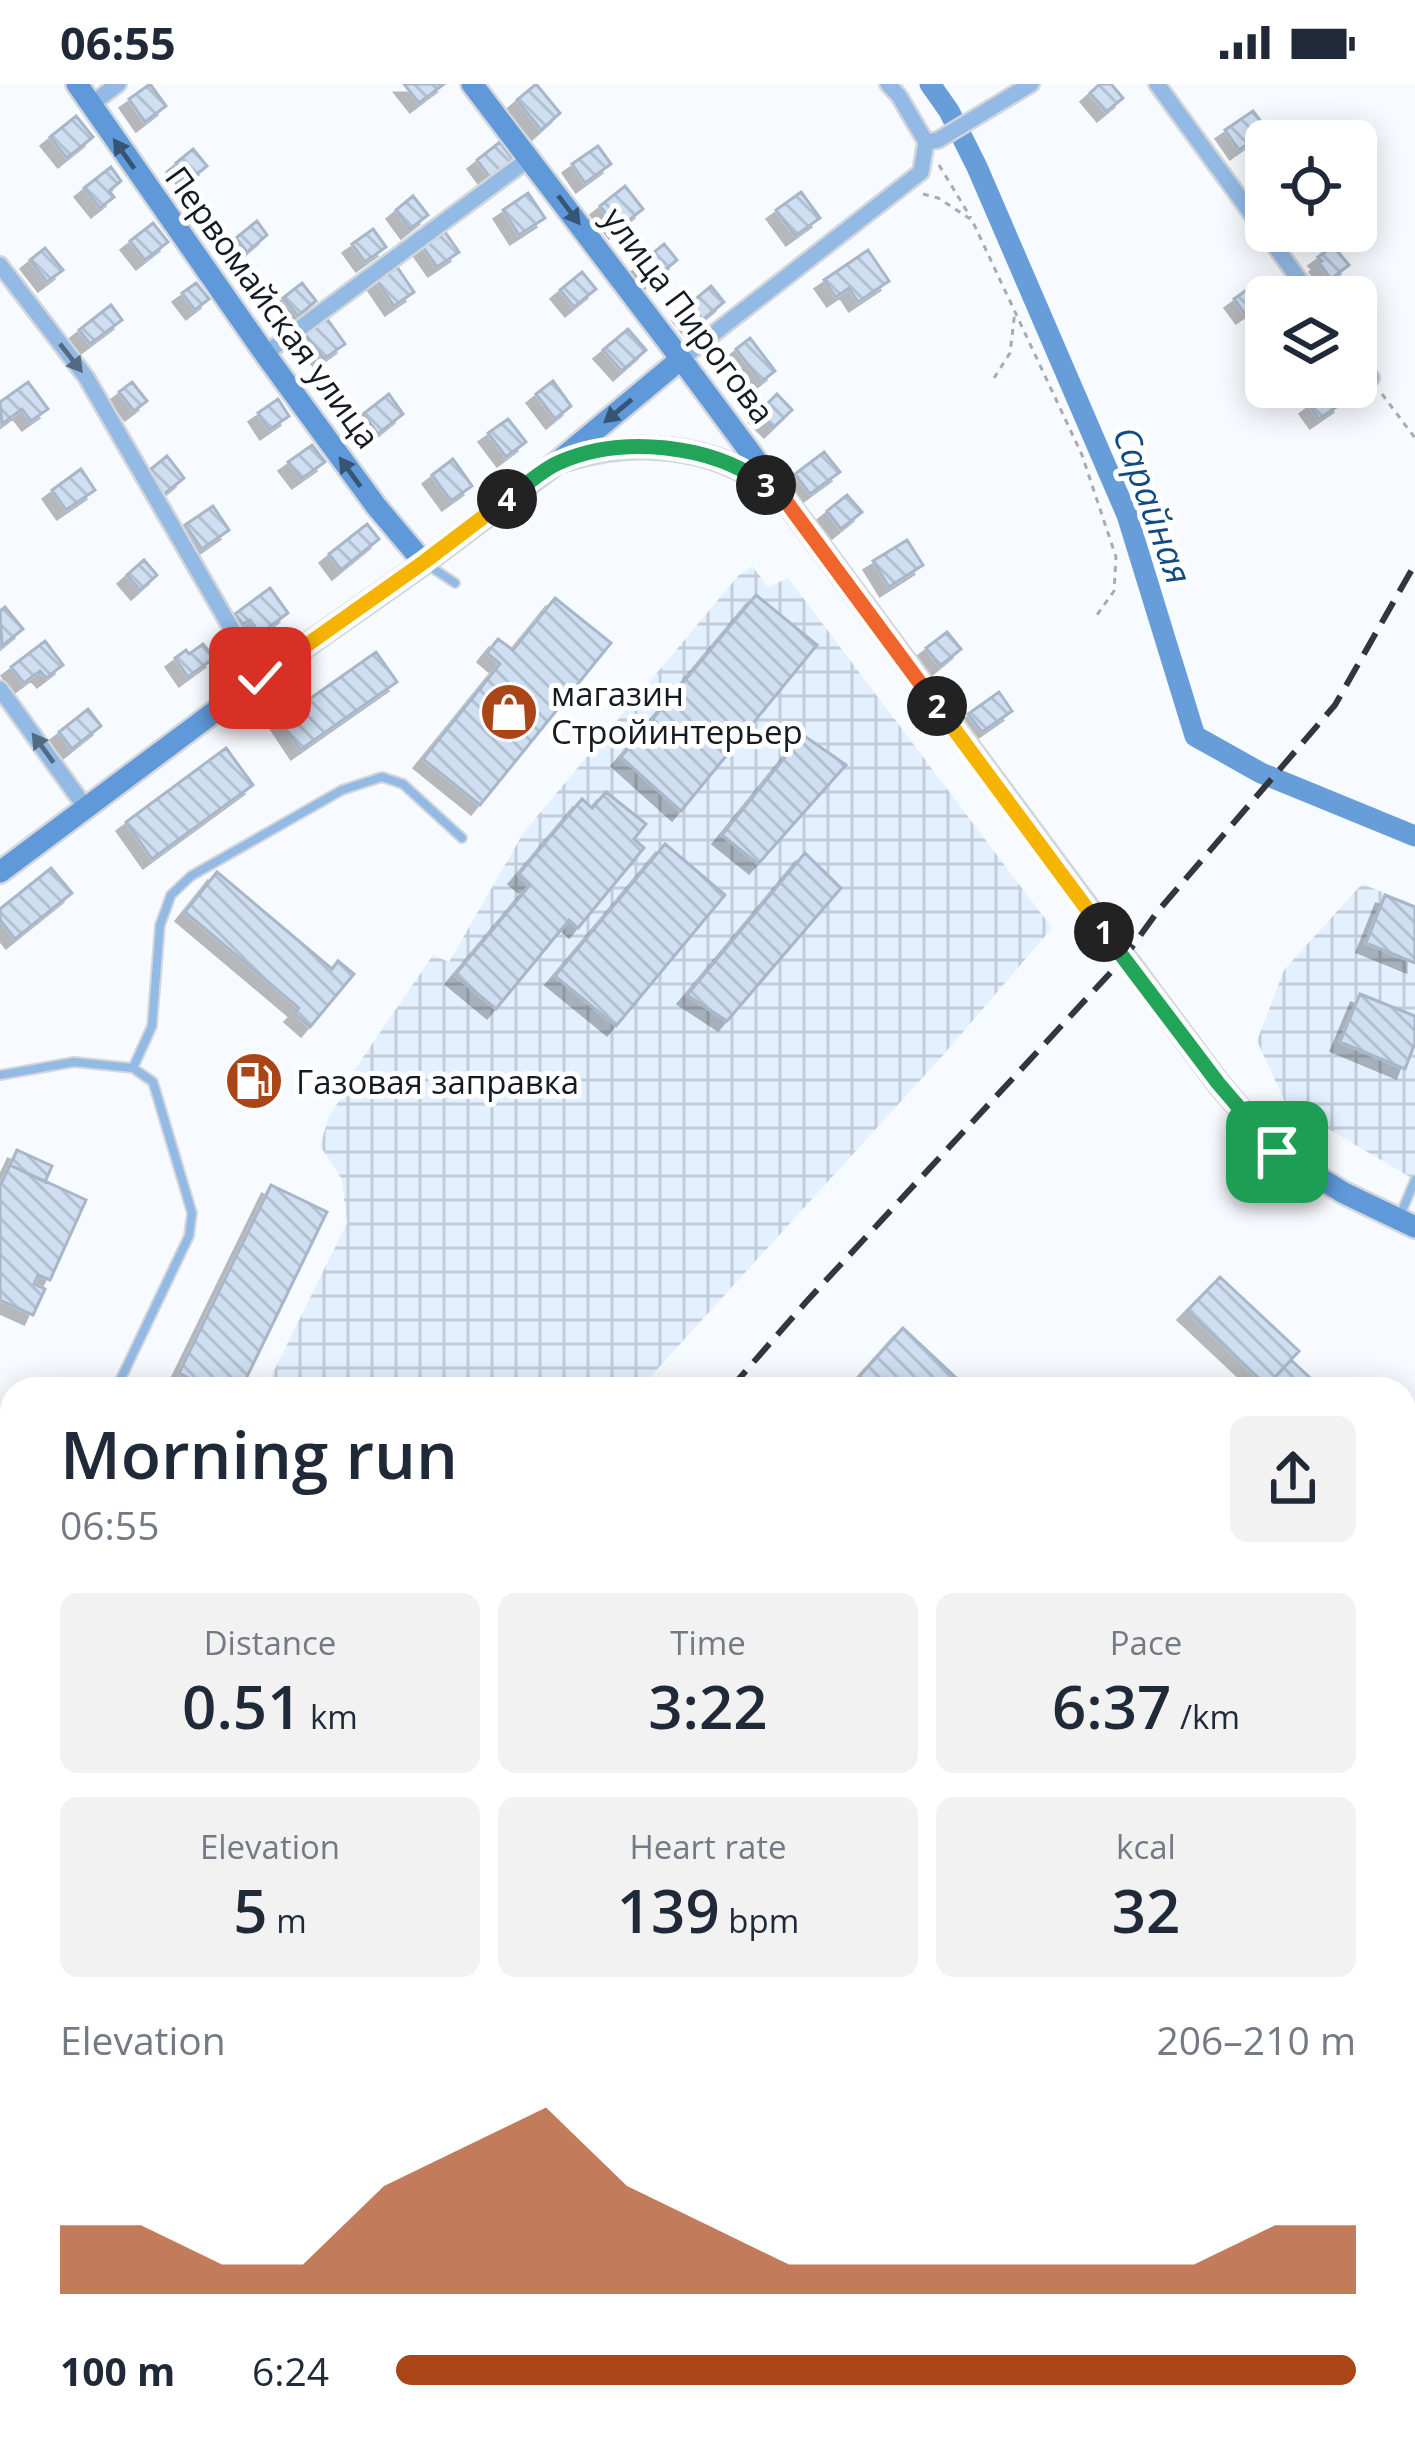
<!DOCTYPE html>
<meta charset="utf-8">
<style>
:root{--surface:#fff;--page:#f2f2f3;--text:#1f2937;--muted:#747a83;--accent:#a94516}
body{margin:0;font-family:"Open Sans",sans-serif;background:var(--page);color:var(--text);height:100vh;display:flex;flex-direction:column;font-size:45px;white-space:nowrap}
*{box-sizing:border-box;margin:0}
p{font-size:39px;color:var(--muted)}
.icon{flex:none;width:66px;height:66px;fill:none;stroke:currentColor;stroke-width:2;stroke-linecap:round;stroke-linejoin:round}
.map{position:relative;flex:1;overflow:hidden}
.drawer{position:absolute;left:0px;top:1293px;width:1416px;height:1065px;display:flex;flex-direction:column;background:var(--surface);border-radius:36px 36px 0 0;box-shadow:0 6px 30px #0003}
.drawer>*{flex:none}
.fabs{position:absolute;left:1245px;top:36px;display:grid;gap:24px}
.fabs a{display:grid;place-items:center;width:132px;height:132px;border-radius:18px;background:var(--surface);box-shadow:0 6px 30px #0003;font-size:60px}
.pin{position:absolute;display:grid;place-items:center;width:102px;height:102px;color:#fff;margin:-51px;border-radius:24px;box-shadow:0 6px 18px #0006}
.km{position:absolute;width:60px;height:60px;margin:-30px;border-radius:50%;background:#222;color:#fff;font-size:33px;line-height:60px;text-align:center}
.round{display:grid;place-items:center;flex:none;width:126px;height:126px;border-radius:18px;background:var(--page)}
.summary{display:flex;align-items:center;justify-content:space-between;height:204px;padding:0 60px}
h1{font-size:66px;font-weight:600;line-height:90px}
.stats{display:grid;grid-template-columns:repeat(3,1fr);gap:18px;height:204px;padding:12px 60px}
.stats div{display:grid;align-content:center;border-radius:18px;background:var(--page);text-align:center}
.stats b{font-size:60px;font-weight:600}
.stats small{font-size:33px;font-weight:400}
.stats p{font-size:33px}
.chart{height:336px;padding:24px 60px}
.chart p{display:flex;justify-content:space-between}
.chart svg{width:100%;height:216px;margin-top:12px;fill:var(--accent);opacity:.7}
ul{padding:0 60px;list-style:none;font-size:39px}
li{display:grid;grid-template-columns:192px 144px 1fr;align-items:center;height:90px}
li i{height:30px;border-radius:15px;background:var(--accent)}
.status{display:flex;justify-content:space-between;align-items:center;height:84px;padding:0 60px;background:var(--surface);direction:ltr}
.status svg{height:33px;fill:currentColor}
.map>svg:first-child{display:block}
</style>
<div class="status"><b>06:55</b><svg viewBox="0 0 49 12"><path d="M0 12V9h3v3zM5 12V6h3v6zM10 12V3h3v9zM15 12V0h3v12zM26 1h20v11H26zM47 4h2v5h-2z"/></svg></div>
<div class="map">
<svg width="1415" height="2356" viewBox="0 0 1415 2356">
<defs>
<pattern id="industrial-grid" width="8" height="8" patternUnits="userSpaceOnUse" patternTransform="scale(3)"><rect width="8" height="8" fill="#e3f0ff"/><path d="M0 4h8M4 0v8" fill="none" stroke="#c2cdda"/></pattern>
<pattern id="building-back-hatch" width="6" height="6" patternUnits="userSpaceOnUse" patternTransform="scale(3)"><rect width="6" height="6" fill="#cfdff1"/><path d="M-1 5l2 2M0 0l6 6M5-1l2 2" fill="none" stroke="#b1bfce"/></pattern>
<filter id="shadow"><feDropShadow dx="-9" dy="9" stdDeviation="0" flood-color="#0004"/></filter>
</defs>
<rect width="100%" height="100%" fill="#f7fafe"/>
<path fill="url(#industrial-grid)" d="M752,482L768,503L788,494L1052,844L944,970L650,1293L642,1305H265L347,1139L342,1095L320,1062L329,1032L348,1004L359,999L355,985L433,871L449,878L524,748L738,492Z
M1362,800L1415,821V1096L1286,1020L1257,957L1284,886Z
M108,2346H432V2356H104Z
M486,2346H727L719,2356H486Z"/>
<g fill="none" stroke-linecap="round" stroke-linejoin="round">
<path stroke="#679eda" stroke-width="21" d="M930,0L949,27L977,83L1127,431L1195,652L1261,689L1415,752"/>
</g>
<path fill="url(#building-back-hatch)" stroke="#a7b6c8" stroke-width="3" filter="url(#shadow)" d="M150,0L166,22L145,38L129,15Z
M404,0H444L419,19Z
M536,0L560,29L541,46L517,16Z
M1100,0H1111L1123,14L1106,28L1090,9Z
M1253,27L1267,46L1239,66L1225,46Z
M76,32L93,53L67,74L50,53Z
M500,58L514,77L491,95L477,76Z
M598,62L611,80L585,99L572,80Z
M193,65L207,82L190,96L176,79Z
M111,83L121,97L109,107L114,113L100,124L84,104Z
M625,102L643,125L618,145L600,122Z
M801,108L820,134L795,152L776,126Z
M528,109L545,134L519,151L503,126Z
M413,112L428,131L410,145L396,126Z
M257,137L267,151L247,168L236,154Z
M153,139L168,158L145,176L130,157Z
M373,145L386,163L365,178L352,160Z
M445,148L459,168L437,183L423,163Z
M664,160L677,176L649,199L636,183Z
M1333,162L1349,181L1331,195L1319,179L1322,177L1318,173Z
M45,164L63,186L47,198L30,176Z
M868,166L889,197L858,218L849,204L836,213L824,196Z
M397,183L414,208L394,222L377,197Z
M582,188L596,205L574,223L560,206Z
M196,199L209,215L195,226L182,209Z
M302,199L316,217L298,232L283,214Z
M1255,200L1265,216L1245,230L1234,215Z
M711,202L724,218L694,243L681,227Z
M111,221L122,236L90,260L79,246Z
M325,232L345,260L324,275L303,248Z
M628,245L646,266L622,287L603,266Z
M750,254L775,287L761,298L736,265Z
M553,297L571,322L555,335L536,310Z
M28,298L48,325L31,337L22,325L2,340L0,318Z
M132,298L147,317L134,327L119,308Z
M1332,304L1342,319L1319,335L1309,321Z
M389,310L403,330L378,350L363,330Z
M777,310L792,326L773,344L758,329Z
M278,315L289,332L269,346L258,329Z
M508,335L526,358L506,373L488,349Z
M312,361L325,378L301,395L288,378Z
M824,368L840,388L810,410L795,390Z
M167,372L184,394L163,411L146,389Z
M453,375L472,402L451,417L432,391Z
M81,385L95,406L66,426L52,406Z
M847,411L862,428L841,445L827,427Z
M213,422L229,446L202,465L185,441Z
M367,440L379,455L341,486L329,470Z
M907,456L923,481L889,503L873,477Z
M144,476L157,491L140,506L127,491Z
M270,504L288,529L260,550L250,536L243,540L235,530Z
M756,511L817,561L681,727L621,673Z
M555,514L611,559L480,721L423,675L500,580L487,569L498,555L513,566Z
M5,523L23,545L2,562L0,527Z
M947,548L961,565L940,582L926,564Z
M45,557L63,581L46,594L40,587L24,599L11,583Z
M203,560L214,574L188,593L175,574L186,566L189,570Z
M376,568L397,598L300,666L280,636Z
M999,608L1012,627L982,648L968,630Z
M88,625L101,642L72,665L59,648Z
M803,651L846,681L758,780L722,751Z
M226,664L253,701L152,775L126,738Z
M606,708L646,740L634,755L644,764L578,844L569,836L496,925L455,891L530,801L518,791L582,715L592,724Z
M665,760L725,811L616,942L555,892Z
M805,769L841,804L727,937L687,911Z
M51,784L72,809L15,855L0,836V825Z
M217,788L332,885L338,877L354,890L310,943L294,929L299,924L185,828Z
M1385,811L1415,823V879L1366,859Z
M1360,910L1415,932V959L1405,985L1340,958Z
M17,1066L52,1082L45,1098L10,1081Z
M10,1081L86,1116L50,1196L38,1191L34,1200L45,1205L33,1231L0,1216V1102Z
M271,1101L327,1128L241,1305H211L179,1289Z
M1220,1193L1299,1267L1267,1302L1187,1227Z
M903,1244L968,1305H848Z
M1291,1276L1322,1305H1270L1267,1302Z
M0,1430L12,1435V1473L0,1499Z
M9,1546L12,1547L10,1710L0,1703V1568Z
M0,1925L12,1930V1985L0,1979Z
M135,2346H238L235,2356H132Z
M525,2346H607L603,2356H552Z"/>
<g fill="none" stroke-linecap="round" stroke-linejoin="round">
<g stroke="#d3d6db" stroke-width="12">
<path id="lane" d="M425,479L455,499
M133,984L152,942L160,841L171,811L191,792L342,706L382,693L403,700L462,754
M0,991L74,978L133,984L153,998L192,1129L189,1152L116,1305
M1399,1134L1415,1096
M0,1790L12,1796
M494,2356L495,2346
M653,2356L661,2346"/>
</g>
<g stroke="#d3d6db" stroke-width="20">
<path id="street" d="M888,0L899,12L926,58
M1157,0L1312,213
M89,22L118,0
M926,58L938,56L1031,0
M0,181L86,293L260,594
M265,270L530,74
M1356,274L1371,294
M681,275L921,88L926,58
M0,605L86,724
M1409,2356L1415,2349"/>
</g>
<g stroke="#d3d6db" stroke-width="26">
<path id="secondary" d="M77,0L265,270L376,422L424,479
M472,0L681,275L1218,999L1277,1068L1344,1109L1415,1143
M565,376C632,354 713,360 770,404
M0,788L260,594L424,479L555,380L681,275"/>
</g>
<path stroke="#a8acb1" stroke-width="3" stroke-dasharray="6 6" stroke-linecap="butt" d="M939,81L971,134
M923,110L938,114L972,136L1082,371L1116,473L1114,507L1094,535
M994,294L1010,269L1015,227
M1382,310L1415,354"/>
<use href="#lane" stroke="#93bae5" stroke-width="8"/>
<use href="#street" stroke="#93bae5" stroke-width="15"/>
<use href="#secondary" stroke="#5f99d9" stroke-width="21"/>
<path stroke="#32373d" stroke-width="6" stroke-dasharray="24 12" stroke-linecap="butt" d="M730,1305L806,1218L1124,874L1158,827L1335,621L1415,480
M0,2179L12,2159"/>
</g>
<defs><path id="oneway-solid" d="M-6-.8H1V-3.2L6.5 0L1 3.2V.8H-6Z" transform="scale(3)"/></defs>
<g fill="#365474">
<use href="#oneway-solid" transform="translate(124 70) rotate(-125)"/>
<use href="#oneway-solid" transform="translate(569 126) rotate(53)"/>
<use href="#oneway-solid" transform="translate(618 327) rotate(140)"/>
<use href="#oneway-solid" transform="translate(350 388) rotate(-126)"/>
</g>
<g fill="#546a83">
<use href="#oneway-solid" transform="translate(71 274) rotate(52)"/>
<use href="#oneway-solid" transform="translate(43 664) rotate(-126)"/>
</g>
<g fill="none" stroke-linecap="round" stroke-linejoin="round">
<g stroke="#fff" stroke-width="24">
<path id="split-1" d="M1104,848L1218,999L1277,1068"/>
</g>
<g stroke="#fff" stroke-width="24">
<path id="split-2" d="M937,622L1104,848"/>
</g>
<g stroke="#fff" stroke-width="24">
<path id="split-3" d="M766,401L785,416L937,622"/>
</g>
<g stroke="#fff" stroke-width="24">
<path id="split-4" d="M507,415C524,403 541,386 560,378C622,351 712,360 766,401"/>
</g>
<g stroke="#fff" stroke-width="24">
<path id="split-5" d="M260,594L424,478L507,415"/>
</g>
<use href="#split-1" stroke="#22a559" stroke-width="15"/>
<use href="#split-2" stroke="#f5b400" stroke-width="15"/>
<use href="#split-3" stroke="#f0652b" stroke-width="15"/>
<use href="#split-4" stroke="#22a559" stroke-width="15"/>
<use href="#split-5" stroke="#f5b400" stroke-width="15"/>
</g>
<defs>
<g id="shop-disc" transform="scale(3)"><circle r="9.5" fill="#a94516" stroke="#fff"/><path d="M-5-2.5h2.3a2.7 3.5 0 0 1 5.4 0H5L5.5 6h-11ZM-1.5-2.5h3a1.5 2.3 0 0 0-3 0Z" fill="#fff"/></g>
<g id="fuel-disc" transform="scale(3)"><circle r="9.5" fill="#a94516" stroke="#fff"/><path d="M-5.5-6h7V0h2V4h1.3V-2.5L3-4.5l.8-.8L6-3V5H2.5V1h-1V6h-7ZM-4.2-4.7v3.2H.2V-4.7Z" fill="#fff"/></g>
</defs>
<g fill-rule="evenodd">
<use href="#shop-disc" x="509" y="628"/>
<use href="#fuel-disc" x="254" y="997"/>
</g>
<g text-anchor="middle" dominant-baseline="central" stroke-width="10" stroke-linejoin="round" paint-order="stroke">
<g font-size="33" fill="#151b21" stroke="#fff">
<text transform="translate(273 223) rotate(54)">Первомайская улица</text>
<text transform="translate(689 231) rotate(53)">улица Пирогова</text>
</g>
<g font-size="33" fill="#151b21" stroke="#fff" text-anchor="start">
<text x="551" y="609">магазин<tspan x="551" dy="38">Стройинтерьер</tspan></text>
<text x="296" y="997">Газовая заправка</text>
</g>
<g font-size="36" font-style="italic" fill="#104b82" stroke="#fff">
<text transform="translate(1153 421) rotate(70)">Сарайная</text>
</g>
</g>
</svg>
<div class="fabs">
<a><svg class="icon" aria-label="locate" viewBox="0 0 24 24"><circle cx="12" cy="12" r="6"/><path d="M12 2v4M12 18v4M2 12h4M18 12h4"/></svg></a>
<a><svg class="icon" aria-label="layers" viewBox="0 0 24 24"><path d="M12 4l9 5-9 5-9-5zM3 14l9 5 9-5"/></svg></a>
</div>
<div class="pin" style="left:1277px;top:1068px;background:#1e9e55"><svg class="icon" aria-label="arrive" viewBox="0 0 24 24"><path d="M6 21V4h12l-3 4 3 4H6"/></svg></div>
<div class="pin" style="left:260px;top:594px;background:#d93025"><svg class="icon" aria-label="check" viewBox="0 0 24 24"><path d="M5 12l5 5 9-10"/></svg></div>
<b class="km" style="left:1104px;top:848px">1</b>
<b class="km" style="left:937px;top:622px">2</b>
<b class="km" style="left:766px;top:401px">3</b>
<b class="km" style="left:507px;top:415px">4</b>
<section class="drawer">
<div class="summary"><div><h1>Morning run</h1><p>06:55</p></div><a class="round"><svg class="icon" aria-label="share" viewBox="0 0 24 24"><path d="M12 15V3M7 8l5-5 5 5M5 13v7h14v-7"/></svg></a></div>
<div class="stats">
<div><p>Distance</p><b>0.51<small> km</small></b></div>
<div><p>Time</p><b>3:22</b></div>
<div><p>Pace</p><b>6:37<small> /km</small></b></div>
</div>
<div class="stats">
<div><p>Elevation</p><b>5<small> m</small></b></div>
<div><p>Heart rate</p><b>139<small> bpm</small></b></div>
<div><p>kcal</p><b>32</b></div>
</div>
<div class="chart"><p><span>Elevation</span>206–210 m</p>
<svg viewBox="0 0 160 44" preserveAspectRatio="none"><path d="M0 44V30L10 30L20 38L30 38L40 22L50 14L60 6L70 22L80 30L90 38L100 38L110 38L120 38L130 38L140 38L150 30L160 30V44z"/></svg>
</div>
<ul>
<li><b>100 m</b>6:24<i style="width:100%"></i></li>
</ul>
</section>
</div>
